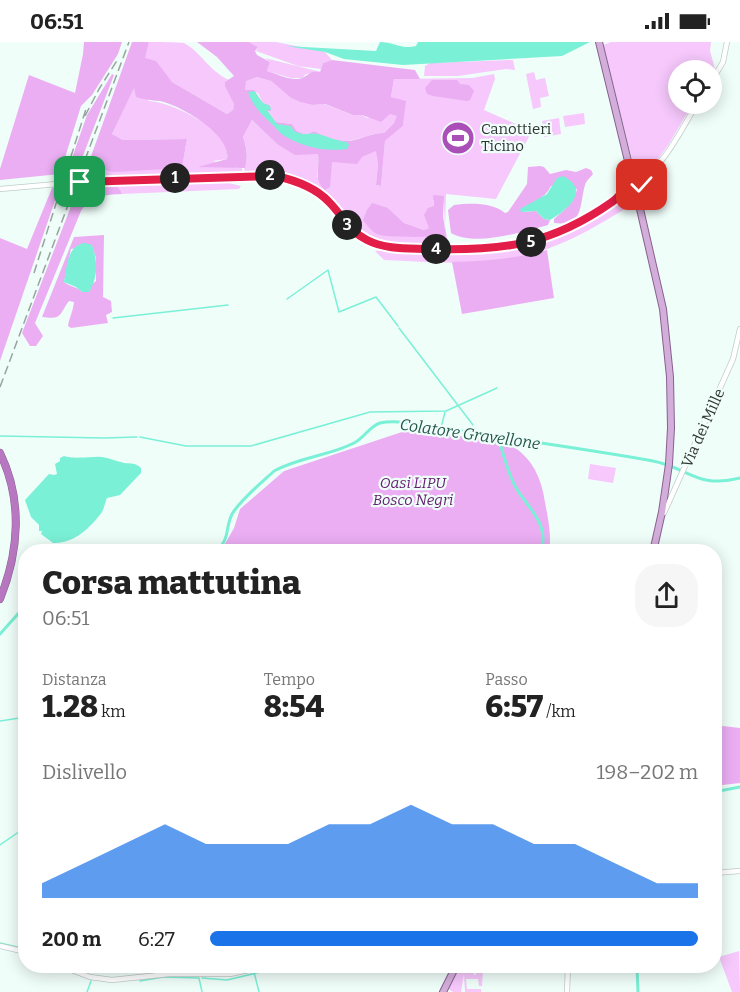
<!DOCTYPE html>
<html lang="it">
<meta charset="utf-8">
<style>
:root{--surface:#fff;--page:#f6f6f6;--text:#222;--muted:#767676;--accent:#1a73e8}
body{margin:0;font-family:Bitter,serif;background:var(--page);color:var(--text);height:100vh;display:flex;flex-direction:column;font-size:22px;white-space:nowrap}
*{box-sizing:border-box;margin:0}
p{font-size:20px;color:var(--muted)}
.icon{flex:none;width:33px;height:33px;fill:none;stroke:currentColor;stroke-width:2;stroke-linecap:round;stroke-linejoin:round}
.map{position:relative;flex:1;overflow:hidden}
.sheet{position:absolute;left:18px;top:502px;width:704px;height:429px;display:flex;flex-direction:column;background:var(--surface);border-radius:24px;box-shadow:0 3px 15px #0003}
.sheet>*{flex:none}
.controls{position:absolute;left:668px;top:18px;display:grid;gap:12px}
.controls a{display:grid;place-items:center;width:54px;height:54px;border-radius:50%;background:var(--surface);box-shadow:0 3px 15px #0003;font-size:30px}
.pin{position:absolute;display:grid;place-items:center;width:51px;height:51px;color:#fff;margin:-26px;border-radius:12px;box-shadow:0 3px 9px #0006}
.km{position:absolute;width:30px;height:30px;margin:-15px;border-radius:50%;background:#222;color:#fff;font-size:16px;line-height:30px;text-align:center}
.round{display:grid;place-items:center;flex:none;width:63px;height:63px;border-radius:24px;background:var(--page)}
.summary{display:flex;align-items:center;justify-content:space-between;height:102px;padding:0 24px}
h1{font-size:33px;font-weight:800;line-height:45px}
.figures{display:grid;grid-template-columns:repeat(3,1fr);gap:9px;height:102px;padding:6px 24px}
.figures div{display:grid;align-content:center}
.figures b{font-size:30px;font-weight:800}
.figures small{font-size:16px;font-weight:400}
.figures p{font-size:16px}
.chart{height:168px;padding:12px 24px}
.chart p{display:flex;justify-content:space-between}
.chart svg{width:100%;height:108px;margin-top:6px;fill:var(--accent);opacity:.7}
ul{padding:0 24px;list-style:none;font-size:20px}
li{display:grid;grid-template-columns:96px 72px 1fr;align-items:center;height:45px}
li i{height:15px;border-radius:8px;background:var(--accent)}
.status{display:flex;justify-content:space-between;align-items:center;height:42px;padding:0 30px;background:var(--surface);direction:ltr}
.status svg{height:16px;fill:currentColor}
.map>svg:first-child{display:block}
</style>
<div class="status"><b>06:51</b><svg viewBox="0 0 49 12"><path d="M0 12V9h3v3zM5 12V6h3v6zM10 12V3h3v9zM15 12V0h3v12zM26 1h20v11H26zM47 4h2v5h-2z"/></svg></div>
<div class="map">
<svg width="740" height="950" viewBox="0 0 740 950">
<rect width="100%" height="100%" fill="#f0fefa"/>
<path fill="#f6c8fc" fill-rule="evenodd" d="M149,0C159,0 176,0 184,1C202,11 209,29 229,38L225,40L234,62L233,68L227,72L172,40L144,16Z
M249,0H276L325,10L332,18L323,21L321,27L298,24L256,9L258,5Z
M611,0H711L710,9L715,27L711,33V28H678V62H693C681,79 659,128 638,132L634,125L603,3Z
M265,16L321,30L306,32L302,36H291L267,29L270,20Z
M513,18L515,28L506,27L458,34H424L425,24L430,21Z
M534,30L536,38L545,36L549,54L540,56L541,65L533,67L526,32Z
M494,32L495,37L484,68L532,89L496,157L446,152L445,184L448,201L477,206L433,205L385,202L373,199L356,188L338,168L306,143L284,133L251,132L244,128C248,118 248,107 243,95L252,78L277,102L319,111L317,136L331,119L362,115L377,108L378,121L376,143L381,144L385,99L403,84L405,60L391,55L394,37L472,36ZM433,158L444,160L445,193L392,194L388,166L404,181L424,188L429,186L434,164Z
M257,35L271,39L291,56L300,60L312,63L324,62L353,73H362L367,76L390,71L398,74L394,81L384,91C370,91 358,98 347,99C337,99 323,94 314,89L306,93L297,89L292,82L276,80L268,68L271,63L263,61L258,51L244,48L246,38Z
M134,45L149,59C172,60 233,89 227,117L213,119L236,126H242V133L117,137L84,133L95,127L102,129L182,126L187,97L123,98L112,92Z
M584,71L585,82L565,85L563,74Z
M559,76L561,92L544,95L542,79Z
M213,137L241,144L239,147L122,152L121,149L113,140Z
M625,158L626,161L625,167C600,182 575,197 547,207C496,227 437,220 384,218L375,209L390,207L480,211L525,204L573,186Z
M590,422L616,426L613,441L588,437Z
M739,909L740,950H732L719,915Z
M464,924H467L468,929H473L474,933H476L475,929H483L482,944H479L478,937H466L467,947H481V950H465L464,932L461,950H453L447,946L456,929Z"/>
<path fill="#ebaef3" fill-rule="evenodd" d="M84,0H122L118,12L92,53L81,64L60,132L0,138V127L29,33L75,51L83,12Z
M132,0H149L145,16L156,19L172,40L227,72L233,68L234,62L225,44V40L234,34L217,15L197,0H249L258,5L255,9L257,13L270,20L267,29C277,32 293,40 302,36C311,32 309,29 320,30L323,21L332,18L415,28L420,37H394L391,55L406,59L403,84L385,99L381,144L376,143L378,121L376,109L362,115L357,122L332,120L330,145L325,148C313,138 320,126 318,112L295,113L277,102L252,78L243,95C247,106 248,115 245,126L198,125L227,117C232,93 180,63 160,59C151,58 145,58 136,55L134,46L112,92L123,98L187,97L182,126L115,130L95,127L92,132L85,131ZM257,35L271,39L291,56L300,60L312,63L325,62L353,73H362L381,80L390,72L397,74L394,81L384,91C370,91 357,99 347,99C337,99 323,94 314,89L306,93L297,89L292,82L276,80L268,69H271L270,63L263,61L254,48H245L246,39Z
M112,32L114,33L76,132L69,134L66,133L87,73Z
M432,38H457L460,42L469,43L474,49L470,58L467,59L433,54L427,52L425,46Z
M540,124L544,125L550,132L566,128L576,130L586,126L591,128L593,132C590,136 586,139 585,143C579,164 584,185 554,181V177C565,167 574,162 577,147L551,144C545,157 531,160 522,170L536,169L544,177L550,178L548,183C522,190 476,205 451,191L448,168L454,163C470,161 492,160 505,171L508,170L527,142L528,125Z
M113,140L121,149L122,152C105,153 91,153 81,169L35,281L43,294L36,304H30L22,291L80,141Z
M60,144L0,319V196L27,207L52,146Z
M433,153L444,154L443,174L446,194C434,195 385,196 377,192C371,189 367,183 363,178L367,168L372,161L388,166L404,181L424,188L429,186L424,173L428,166L434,164Z
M104,193L103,255L111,259L112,270L106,273L108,281L71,286L68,284C69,276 73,270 74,260L69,259C59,272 63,278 42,275L74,195ZM92,204L96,216V239L82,250C76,244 70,245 64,240L71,207Z
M547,208L554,256L462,272L452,220C485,219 515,217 547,208Z
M405,389C428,391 502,395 518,408C535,421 542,440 545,460C548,477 552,493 549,510H218L222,507L234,486L240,467L284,429Z
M714,683L740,686V741L714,744Z"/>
<path fill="#7af0d6" d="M380,0C393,0 403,8 416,4L418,0H590L562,14L403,23L344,17L325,10L286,4L376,9Z
M254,49L263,61L270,64L271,68H267L277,82L291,84L294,89C306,95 309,90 318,92C327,94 336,99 347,100L349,103L347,107C324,110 303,105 283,93C279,91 277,86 273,83C262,73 253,65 248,50Z
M563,134C591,148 568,168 550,178L544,177L536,169L521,170L520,167L547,152L557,136Z
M85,201L92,203C98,220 98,235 89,250H82L76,245L64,240C67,225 67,203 85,201Z
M64,414C71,417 89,415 96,415C105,414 115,419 124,421C131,422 134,420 141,426V431L120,453L107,456C105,460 104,467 102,470C90,486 74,502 53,501L41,492L42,489H39V483L31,475L25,458L49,432L54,433L57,432L55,422L60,419V416Z"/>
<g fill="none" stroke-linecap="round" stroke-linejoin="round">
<path stroke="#7af0d6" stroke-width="1.5" d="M287,257L328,228L339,270L376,255L398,284
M113,276L228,263
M399,286L473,383
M441,386L445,370
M475,386L478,392
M0,394L104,396L137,395
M140,395L186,404H251L370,370L446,369L497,346
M0,679L26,675
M0,803L26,785
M0,901L26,907
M254,930L259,950
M202,936L227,938L286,924
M140,939L163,935L199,936L202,950
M87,950L91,939"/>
<path stroke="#7af0d6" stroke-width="3" d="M498,395C503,410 507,429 515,444C528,467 550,481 541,510
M215,510C232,497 224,482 234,469C245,454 261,441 274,429C299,415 329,414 354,401C364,396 370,384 380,381C392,378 405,380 417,382C495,395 575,405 653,419C689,426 697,447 740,436
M0,592L26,563
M714,750L740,745
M714,784C720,774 717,761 721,749
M637,924L638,950"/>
<g stroke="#bfccc8" stroke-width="6">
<path id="minor" d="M711,40L723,20L727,0
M630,121L638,134L646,132
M638,140C666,122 680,89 697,62
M0,147L103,138L276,134C294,138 316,146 329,160C342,173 350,189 367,198C394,212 491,209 522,202C535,199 548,194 561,189C585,178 605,161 630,155
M664,471L733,317L740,287
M714,831L740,829
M0,904L26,910
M61,924L90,935L112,938L169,932H230L267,924
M567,950L568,924"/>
</g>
<g stroke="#886190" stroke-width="8">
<path id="major" d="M599,0L628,119L630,129L627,149L631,155L640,154
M629,141L637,139L643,145L640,167L663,267L670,335L671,386L669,422L662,470L653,510
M443,950L456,924"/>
</g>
<g stroke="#886190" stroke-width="8">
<path id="highway" d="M0,411C23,458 19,510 0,557"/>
</g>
<use href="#minor" stroke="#fff" stroke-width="4.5"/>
<use href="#major" stroke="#d4aeda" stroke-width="6"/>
<use href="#highway" stroke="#b878c1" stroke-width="7"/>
<path stroke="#99a3a0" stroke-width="1.5" stroke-dasharray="9 4.5" stroke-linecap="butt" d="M85,74L99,47L118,17
M34,231L86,67
M0,345L129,0"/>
</g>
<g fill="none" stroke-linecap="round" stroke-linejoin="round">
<g stroke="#fff" stroke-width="12">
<path id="route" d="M80,140L276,134C294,138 316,146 329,160C342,173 349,189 367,198C386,208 410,206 430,207C503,209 551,203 612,160C620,155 624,146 631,140H638L642,143"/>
</g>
<use href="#route" stroke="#e11d48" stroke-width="8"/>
</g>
<defs>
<g id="stadium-disc" transform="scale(1.725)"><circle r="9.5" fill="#aa4eb8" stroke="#f0fefa"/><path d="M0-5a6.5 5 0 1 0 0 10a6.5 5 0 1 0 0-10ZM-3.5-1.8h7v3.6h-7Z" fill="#fff"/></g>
</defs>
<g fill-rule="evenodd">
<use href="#stadium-disc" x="458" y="96"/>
</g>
<g text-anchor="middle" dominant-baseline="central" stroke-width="4.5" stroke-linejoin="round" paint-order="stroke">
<g font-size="15" fill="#303534" stroke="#f0fefa" text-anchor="start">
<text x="481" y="87">Canottieri<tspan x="481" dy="17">Ticino</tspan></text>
</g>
<g font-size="15" fill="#303534" stroke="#f0fefa">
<text transform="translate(703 386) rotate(-66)">Via dei Mille</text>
</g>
<g font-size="15" font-style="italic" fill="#651e6f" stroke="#f0fefa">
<text x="413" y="441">Oasi LIPU<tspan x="413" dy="17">Bosco Negri</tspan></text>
</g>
<g font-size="16" font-style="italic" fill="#22554a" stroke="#f0fefa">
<text transform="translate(470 392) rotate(8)">Colatore Gravellone</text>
</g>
</g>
</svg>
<div class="controls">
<a><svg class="icon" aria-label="locate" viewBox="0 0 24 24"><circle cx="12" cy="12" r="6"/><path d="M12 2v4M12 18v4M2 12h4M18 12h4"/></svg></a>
</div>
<div class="pin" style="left:80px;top:140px;background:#1e9e55"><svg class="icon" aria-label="arrive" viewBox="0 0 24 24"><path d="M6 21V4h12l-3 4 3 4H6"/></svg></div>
<div class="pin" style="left:642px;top:143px;background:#d93025"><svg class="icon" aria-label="check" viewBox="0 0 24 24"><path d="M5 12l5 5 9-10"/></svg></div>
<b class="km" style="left:175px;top:136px">1</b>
<b class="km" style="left:270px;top:133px">2</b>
<b class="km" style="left:347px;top:183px">3</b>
<b class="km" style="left:436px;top:207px">4</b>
<b class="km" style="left:531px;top:200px">5</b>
<section class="sheet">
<div class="summary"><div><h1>Corsa mattutina</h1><p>06:51</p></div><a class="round"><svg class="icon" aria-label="share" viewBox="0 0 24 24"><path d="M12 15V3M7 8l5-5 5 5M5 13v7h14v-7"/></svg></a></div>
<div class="figures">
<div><p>Distanza</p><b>1.28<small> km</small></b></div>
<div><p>Tempo</p><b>8:54</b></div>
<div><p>Passo</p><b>6:57<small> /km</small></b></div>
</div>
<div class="chart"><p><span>Dislivello</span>198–202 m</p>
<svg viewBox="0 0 160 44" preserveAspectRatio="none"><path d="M0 44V38L10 30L20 22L30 14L40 22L50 22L60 22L70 14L80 14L90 6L100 14L110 14L120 22L130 22L140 30L150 38L160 38V44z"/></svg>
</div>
<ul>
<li><b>200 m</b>6:27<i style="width:100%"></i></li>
</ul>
</section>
</div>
